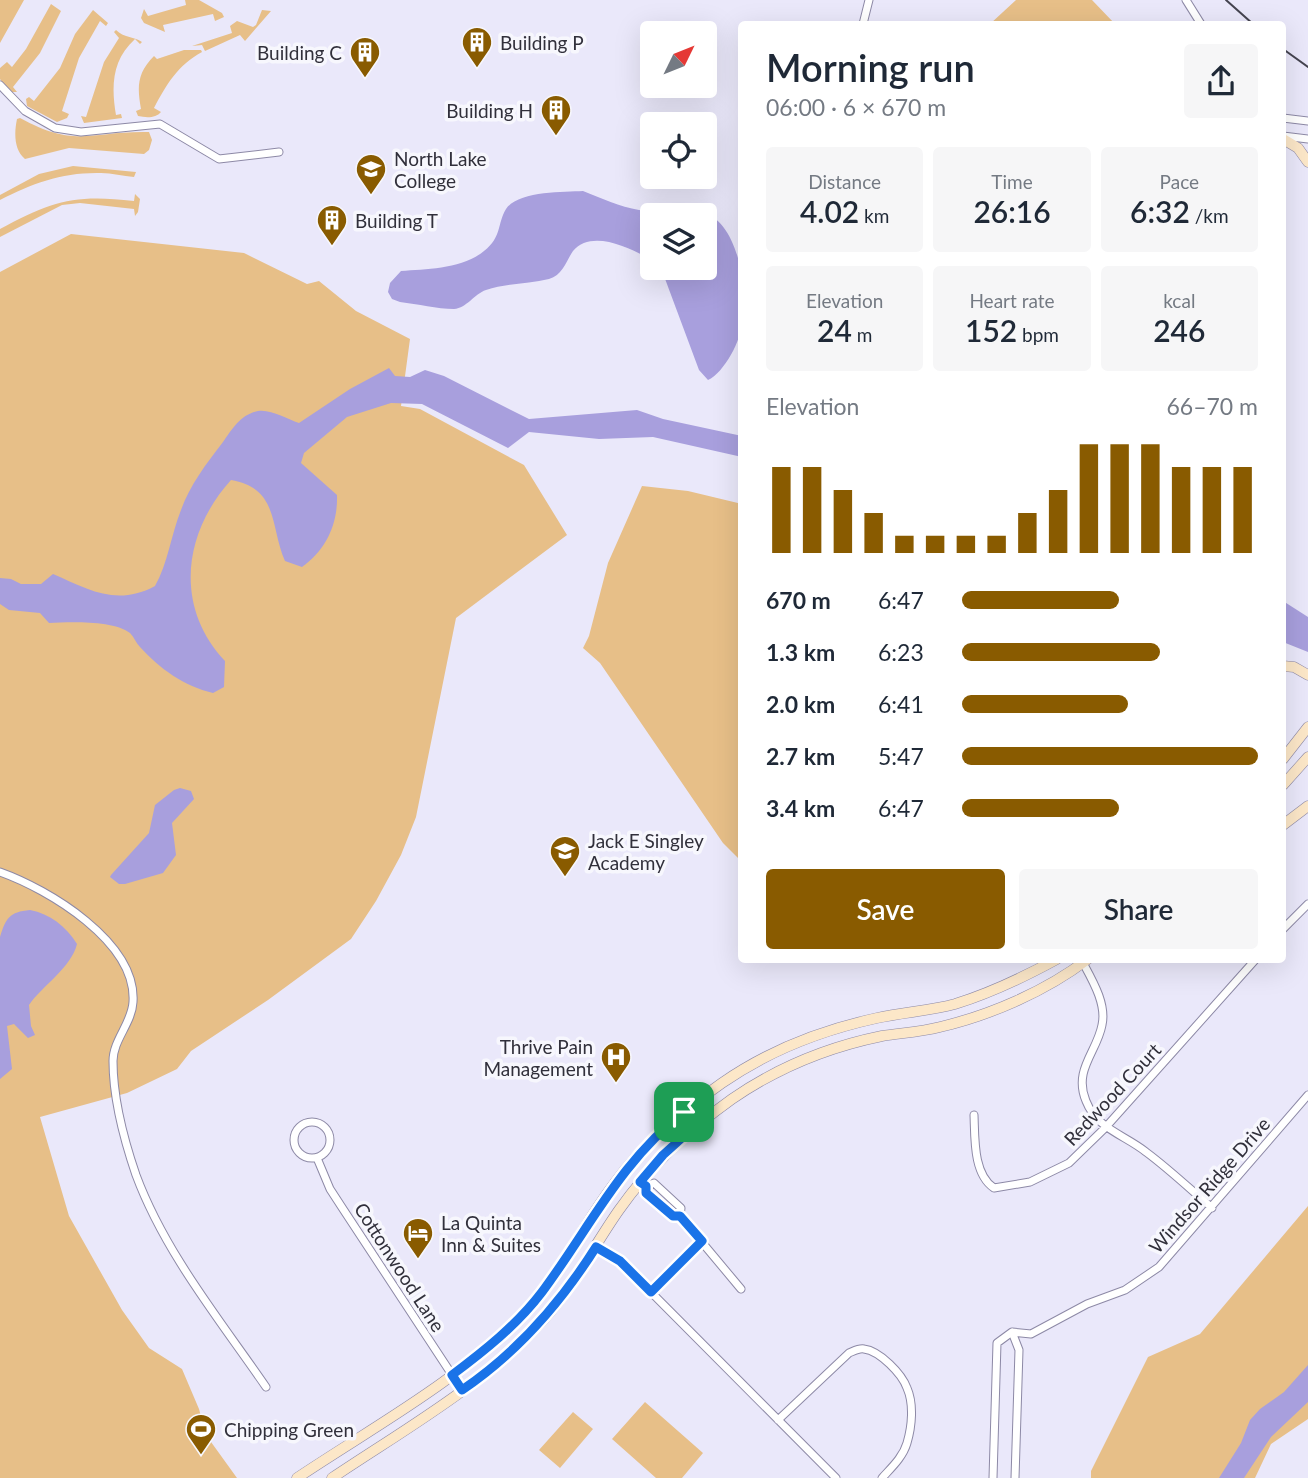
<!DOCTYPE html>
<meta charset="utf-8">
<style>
:root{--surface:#fff;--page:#f6f6f7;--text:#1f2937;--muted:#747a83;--accent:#895b00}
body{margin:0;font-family:Lato,sans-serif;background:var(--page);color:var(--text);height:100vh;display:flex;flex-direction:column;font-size:26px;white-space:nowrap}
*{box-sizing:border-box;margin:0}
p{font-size:23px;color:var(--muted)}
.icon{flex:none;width:38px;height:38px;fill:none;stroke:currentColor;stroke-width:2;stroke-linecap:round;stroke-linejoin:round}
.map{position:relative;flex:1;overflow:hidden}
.drawer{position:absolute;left:738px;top:21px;width:548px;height:942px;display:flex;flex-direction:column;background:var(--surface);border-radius:7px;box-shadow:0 7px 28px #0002}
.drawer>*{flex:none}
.needle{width:46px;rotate:47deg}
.fabs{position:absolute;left:640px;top:21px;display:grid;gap:14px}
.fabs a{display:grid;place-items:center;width:77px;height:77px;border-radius:7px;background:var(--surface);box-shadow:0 7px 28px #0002;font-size:35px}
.pin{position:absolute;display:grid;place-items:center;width:60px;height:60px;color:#fff;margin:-30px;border-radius:14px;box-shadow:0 4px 10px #0006}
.round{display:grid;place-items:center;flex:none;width:74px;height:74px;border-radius:7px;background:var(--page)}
.overview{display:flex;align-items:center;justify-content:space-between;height:119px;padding:0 28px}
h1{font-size:38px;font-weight:600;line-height:52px}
.metrics{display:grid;grid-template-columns:repeat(3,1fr);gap:10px;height:119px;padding:7px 28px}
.metrics div{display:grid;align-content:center;border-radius:7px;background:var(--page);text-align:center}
.metrics b{font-size:30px;font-weight:600}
.metrics small{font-size:19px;font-weight:400}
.metrics p{font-size:19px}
.chart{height:196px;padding:14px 28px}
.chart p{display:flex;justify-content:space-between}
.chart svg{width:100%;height:126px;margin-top:7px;stroke:var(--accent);stroke-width:6}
.primary-button{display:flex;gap:14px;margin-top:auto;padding:14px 28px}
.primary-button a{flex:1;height:80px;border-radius:7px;background:var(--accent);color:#fff;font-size:28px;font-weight:600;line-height:80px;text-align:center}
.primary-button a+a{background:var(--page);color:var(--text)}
ul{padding:0 28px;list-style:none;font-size:23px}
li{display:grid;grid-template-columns:112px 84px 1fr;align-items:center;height:52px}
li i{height:18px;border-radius:9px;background:var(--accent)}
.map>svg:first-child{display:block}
</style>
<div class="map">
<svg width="1308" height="1478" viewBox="0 0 1308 1478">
<rect width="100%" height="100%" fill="#eae8fa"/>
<path fill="#e7bf88" d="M0,0H24L0,43Z
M185,0H199L222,13L224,17L215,21L213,14L163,25L165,32L144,23L141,18L144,9L148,16L186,5Z
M1016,0H1092L1115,24H990Z
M51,4L61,11L40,53L13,87L17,92H9L0,79V68L7,62L12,67L26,49Z
M93,10L108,23L106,26L100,21L79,58L62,111L69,114L67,118L57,122L27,106L26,99L29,97L34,101L60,68L75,34Z
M262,10L271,11L245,41L240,35L205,51L202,45L192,46L232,33L230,26L237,21L253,27L256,25Z
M116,30C124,38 133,36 142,42L140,44L135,39C112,60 111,86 116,115L121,114L122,118L84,123L81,116L86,117L104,62L119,38L114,32Z
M184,50H201L202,52C178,65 166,85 154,108L161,112C156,118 147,118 138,116L136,111L141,109C137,87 137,73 154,56L157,59Z
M20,118C75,148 88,132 143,132H149L152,140L149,150L144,154L69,148L25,159C14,150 14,133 17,119Z
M73,166L136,172L134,177C123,176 112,173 101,173C63,172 33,183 0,200V195L39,174Z
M135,194L140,199L138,212L135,216L134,209L80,203L62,205L0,237V229C52,201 74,194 134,201Z
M71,234L244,253L307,284L319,281L356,311L410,339L401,406L420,409L524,465L567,535L456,618L416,817L401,855L376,901L351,939L268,1000L191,1051L177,1069L127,1093L40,1117L69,1216L122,1310L149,1348L182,1369L199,1409L206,1435L237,1478H0V272Z
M642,486L688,491L742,504V862L723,843L600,663L583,648L589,636L608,563Z
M1308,1206V1419L1271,1444L1255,1478H1091V1471L1148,1357L1200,1334Z
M645,1402L703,1453L682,1478H656L612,1439Z
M573,1412L593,1429L560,1468L539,1450Z"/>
<path fill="#a89fdd" d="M583,191C601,198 620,207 639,210C659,213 679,209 698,211C726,215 737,250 742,274C745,289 742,307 742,322C742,339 724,373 708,380L699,370L661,268H705V215H653V261C633,249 592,228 573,251C566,261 563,275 549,279C529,284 506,283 486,290C474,294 467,308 454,309C437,309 418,304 400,302L392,299L388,292L390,283L401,271C427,269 462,269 484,251C502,237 497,224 506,209C518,191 563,192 583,191Z
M389,368L395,376L410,377L425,370L444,376L529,419L637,410L663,419L742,436V457L653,437L599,439L529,432L508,448L422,404L391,403L347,417L304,453L301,463L337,495C338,524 326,550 302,567L285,561C270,527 279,488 231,480C183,533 174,607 225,661L224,687L213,693C184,686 160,669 140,647C136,643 134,637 130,633C113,620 69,622 49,623L40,613L9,610L0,604V578L11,579L21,584H41L53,574C88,589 116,607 155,586C168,563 171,535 181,510C190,485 206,464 223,442C232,429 241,414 258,411C271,409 287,419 299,423L350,389Z
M1283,601L1308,617V652L1283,642Z
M180,788L191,791L194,799L172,823L176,855L163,873L125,884H119L110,877L111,875L149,833L155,805L174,790Z
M30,910C50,914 66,926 77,944C71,968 43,985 29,1005L31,1026L35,1035L28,1038L14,1024L7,1026L12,1069L0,1079V937C6,918 9,912 30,910Z
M1308,1365V1402L1271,1437L1244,1478H1219L1241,1443L1250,1420L1260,1409L1284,1392Z"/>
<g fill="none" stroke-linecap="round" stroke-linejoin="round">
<g stroke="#8d89a6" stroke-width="9">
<path id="minor" d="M1186,0L1201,24
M863,24L869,0
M0,85L25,111L55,128L81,132L160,124L219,159L279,152
M1283,118L1308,121
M1283,136L1308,139
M0,872C48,889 137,942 133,1002C132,1023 113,1040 113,1061C113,1099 124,1140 136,1175C165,1253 220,1320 266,1387
M1283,929L1308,904
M1081,959C1091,978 1107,1003 1102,1025C1097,1052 1073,1070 1086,1101C1097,1129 1125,1135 1146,1152C1169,1169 1190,1189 1212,1208
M974,1115C975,1138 973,1174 994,1188L1030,1182L1069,1163L1105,1128L1256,959
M294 1140a18 18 0 1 1 36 0a18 18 0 1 1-36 0Z
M317,1158L330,1189L343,1209L462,1390
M640,1182L646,1186V1193L673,1216H680L741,1289
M646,1186L654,1183L681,1208L680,1216
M596,1247L620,1261L836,1478
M651,1292L702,1241
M1012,1332L1019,1350L1015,1478
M778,1420L849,1353C854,1351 859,1348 864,1349C880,1351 902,1374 907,1388C914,1404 912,1426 907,1443C903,1457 892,1467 882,1478
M993,1478L997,1343L1012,1332L1031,1334L1087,1304L1125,1290L1159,1267L1308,1095"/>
</g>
<g stroke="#8d89a6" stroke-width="11">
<path id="secondary" d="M1283,139L1298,148L1308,162
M1283,666L1294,667L1308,675
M1283,759L1308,727
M1283,785L1308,757
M1283,825L1308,806
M297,1478C373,1427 459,1381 523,1314C560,1275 582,1226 614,1184C643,1144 682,1111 722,1083C768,1051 822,1030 877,1018C903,1012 930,1011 955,1004C991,993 1024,977 1057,959
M332,1478C405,1429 484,1385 544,1319C574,1286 593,1247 619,1210C650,1166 687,1131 732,1099C777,1068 828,1047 882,1036C901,1033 921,1032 940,1027C991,1015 1046,991 1088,959"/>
</g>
<use href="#minor" stroke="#fff" stroke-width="7"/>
<use href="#secondary" stroke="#fce7c8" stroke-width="10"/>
<path stroke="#454450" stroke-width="2" d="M1226,0L1253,24
M1283,49L1308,67"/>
</g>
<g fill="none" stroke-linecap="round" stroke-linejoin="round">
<g stroke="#fff" stroke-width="14">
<path id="route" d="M684,1112L695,1126L663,1155L640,1182L646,1186V1193L673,1216H680L702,1241L651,1292L620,1261L596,1247C560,1304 518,1352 462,1390L452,1375C484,1351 517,1325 542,1292C589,1229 620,1162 684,1112Z"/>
</g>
<use href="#route" stroke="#1a73e8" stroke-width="9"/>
</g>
<defs>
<g id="building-pin" transform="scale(1.575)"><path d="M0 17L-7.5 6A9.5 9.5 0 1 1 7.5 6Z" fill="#895b00" stroke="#f7f7fd"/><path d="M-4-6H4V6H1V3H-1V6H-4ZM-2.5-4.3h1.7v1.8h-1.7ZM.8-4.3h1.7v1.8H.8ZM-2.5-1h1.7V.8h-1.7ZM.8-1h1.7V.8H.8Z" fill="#fff"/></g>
<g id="university-pin" transform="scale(1.575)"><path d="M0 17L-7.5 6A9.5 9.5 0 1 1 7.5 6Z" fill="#895b00" stroke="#f7f7fd"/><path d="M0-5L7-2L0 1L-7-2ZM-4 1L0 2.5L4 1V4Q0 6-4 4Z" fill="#fff"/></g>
<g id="school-pin" transform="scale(1.575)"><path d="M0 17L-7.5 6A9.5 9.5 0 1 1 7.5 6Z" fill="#895b00" stroke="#f7f7fd"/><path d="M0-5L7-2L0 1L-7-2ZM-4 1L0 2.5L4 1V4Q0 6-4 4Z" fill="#fff"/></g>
<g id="hospital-pin" transform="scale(1.575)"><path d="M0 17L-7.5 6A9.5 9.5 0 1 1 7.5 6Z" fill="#895b00" stroke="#f7f7fd"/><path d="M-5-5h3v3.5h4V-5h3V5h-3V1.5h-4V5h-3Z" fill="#fff"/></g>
<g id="hotel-pin" transform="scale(1.575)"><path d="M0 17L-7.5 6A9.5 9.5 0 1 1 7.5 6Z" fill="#895b00" stroke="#f7f7fd"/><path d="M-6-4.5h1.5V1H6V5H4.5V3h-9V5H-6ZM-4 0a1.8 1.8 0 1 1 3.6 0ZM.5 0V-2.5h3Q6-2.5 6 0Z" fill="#fff"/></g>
<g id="stadium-pin" transform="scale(1.575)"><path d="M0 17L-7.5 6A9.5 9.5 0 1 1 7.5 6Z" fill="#895b00" stroke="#f7f7fd"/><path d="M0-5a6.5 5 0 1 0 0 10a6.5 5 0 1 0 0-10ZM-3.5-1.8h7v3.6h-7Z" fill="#fff"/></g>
</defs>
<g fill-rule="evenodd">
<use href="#building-pin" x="477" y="42"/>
<use href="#building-pin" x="365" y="52"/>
<use href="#building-pin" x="556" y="110"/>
<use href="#university-pin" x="371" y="169"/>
<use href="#building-pin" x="332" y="220"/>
<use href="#school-pin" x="565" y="851"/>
<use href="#hospital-pin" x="616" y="1057"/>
<use href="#hotel-pin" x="418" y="1233"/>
<use href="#stadium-pin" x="201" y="1429"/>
</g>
<g text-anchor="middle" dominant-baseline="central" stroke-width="7" stroke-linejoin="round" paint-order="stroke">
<g font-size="19" fill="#31303b" stroke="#f7f7fd" text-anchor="start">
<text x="500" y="42">Building P</text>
<text x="342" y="52" text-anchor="end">Building C</text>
<text x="533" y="110" text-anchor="end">Building H</text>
<text x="394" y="158">North Lake<tspan x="394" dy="22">College</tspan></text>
<text x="355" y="220">Building T</text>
<text x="588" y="840">Jack E Singley<tspan x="588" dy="22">Academy</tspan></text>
<text x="593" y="1046" text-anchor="end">Thrive Pain<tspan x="593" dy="22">Management</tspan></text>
<text x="441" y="1222">La Quinta<tspan x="441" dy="22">Inn &amp; Suites</tspan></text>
<text x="224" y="1429">Chipping Green</text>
</g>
<g font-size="19" fill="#31303b" stroke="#f7f7fd">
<text transform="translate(1112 1094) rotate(-47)">Redwood Court</text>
<text transform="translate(1209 1185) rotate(-49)">Windsor Ridge Drive</text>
<text transform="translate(400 1267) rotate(57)">Cottonwood Lane</text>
</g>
</g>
</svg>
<div class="fabs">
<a><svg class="needle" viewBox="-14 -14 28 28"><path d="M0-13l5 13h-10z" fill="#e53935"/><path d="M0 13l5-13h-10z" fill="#747a83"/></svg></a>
<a><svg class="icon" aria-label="locate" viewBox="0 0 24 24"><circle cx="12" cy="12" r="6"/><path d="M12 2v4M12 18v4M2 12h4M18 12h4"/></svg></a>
<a><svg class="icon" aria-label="layers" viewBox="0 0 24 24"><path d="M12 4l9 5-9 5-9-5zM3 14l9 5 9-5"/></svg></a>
</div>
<div class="pin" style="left:684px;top:1112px;background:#1e9e55"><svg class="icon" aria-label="arrive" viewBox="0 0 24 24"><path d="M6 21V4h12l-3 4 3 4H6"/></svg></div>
<section class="drawer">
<div class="overview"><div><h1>Morning run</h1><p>06:00 · 6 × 670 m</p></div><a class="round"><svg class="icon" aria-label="share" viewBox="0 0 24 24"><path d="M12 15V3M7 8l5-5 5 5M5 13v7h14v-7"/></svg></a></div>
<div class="metrics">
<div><p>Distance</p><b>4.02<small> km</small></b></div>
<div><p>Time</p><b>26:16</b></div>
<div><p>Pace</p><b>6:32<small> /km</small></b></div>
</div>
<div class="metrics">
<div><p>Elevation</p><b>24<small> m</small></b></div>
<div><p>Heart rate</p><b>152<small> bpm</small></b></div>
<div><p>kcal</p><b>246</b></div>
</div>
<div class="chart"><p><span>Elevation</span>66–70 m</p>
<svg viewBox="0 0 160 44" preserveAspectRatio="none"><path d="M5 44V14M15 44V14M25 44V22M35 44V30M45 44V38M55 44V38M65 44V38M75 44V38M85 44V30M95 44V22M105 44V6M115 44V6M125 44V6M135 44V14M145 44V14M155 44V14"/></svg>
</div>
<ul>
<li><b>670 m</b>6:47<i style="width:53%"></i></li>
<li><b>1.3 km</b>6:23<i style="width:67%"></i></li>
<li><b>2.0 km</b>6:41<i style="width:56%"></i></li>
<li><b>2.7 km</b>5:47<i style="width:100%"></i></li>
<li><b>3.4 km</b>6:47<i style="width:53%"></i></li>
</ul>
<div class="primary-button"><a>Save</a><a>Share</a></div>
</section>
</div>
